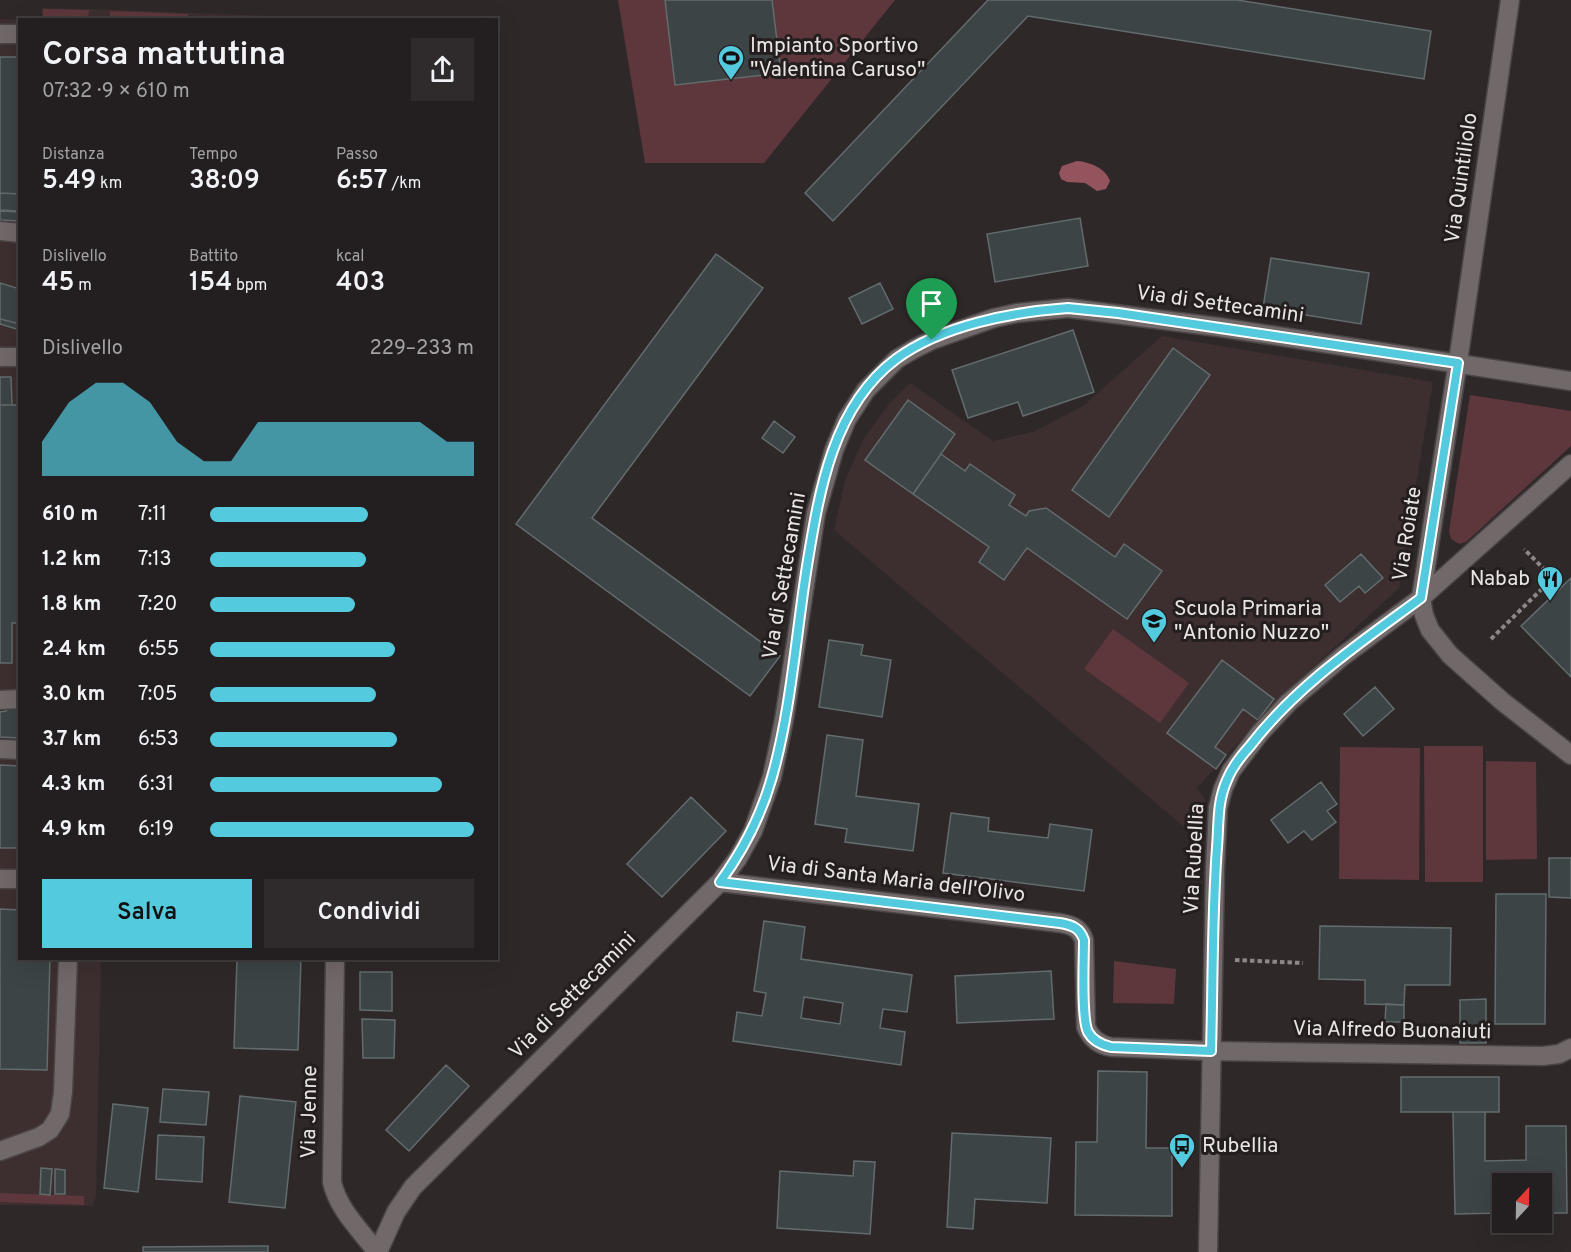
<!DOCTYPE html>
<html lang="it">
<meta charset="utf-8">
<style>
:root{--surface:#231e1f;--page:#2f2b2c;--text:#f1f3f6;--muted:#a3a2a4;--line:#403c3d;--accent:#54cade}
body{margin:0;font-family:Overpass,sans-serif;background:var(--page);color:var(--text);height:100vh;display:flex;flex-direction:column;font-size:22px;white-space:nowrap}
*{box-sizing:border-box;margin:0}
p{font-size:20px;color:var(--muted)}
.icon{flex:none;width:33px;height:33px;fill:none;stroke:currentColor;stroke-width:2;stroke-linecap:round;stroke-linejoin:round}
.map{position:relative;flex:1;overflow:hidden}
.side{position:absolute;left:18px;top:18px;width:480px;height:942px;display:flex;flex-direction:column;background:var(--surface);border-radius:0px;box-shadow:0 6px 24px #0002,0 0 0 2px var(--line)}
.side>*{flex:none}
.needle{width:39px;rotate:22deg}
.tools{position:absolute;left:1492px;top:1173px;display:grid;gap:12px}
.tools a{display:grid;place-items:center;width:60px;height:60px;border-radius:0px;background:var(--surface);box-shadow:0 6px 24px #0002,0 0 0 2px var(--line);font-size:30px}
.pin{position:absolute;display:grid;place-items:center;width:51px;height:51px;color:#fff;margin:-62px -26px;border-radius:50% 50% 50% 0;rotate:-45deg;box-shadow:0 0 6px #0007}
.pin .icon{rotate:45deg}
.round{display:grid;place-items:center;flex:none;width:63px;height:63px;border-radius:0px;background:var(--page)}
.overview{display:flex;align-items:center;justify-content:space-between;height:102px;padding:0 24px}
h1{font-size:33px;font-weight:600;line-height:45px}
.figures{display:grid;grid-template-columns:repeat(3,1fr);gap:9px;height:102px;padding:6px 24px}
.figures div{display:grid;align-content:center}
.figures b{font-size:26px;font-weight:600}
.figures small{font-size:16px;font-weight:400}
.figures p{font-size:16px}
.chart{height:168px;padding:12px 24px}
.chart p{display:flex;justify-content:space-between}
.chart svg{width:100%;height:108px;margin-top:6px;fill:var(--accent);opacity:.7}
.cta{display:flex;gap:12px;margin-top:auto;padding:12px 24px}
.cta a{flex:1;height:69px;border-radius:0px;background:var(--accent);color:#111;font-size:24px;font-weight:600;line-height:69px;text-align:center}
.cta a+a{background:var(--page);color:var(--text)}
ul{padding:0 24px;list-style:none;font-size:20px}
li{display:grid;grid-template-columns:96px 72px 1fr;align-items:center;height:45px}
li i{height:15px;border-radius:8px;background:var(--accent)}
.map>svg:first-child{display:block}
</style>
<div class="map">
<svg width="1571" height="1252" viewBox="0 0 1571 1252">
<rect width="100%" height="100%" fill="#2f2829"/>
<path fill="#3d2f30" d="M42,8L116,10L348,19L42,20Z
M0,19L20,20V958L101,959L96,1197L92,1206L0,1205Z
M1162,336L1433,382L1399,588L1277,700L1197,788L1205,799L1202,842L834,530L845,481L863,440L889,404L910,383L993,441L1033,432L1083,406Z"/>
<path fill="#5d373c" d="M618,0H895L764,163H645Z
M43,9L89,10L88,19H43Z
M110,11L188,14V19L110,20Z
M1470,395L1571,411V446L1466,542L1459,544L1451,539L1449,531Z
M1113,629L1189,683L1160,723L1084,669Z
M1424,746H1483V882H1425Z
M1340,747L1420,748L1419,880L1339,879Z
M1486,761L1536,762L1537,859L1486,860Z
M1114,961L1176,969L1174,1004L1113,1003Z
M0,1193L84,1196V1205L0,1202Z"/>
<path fill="#93545d" d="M1077,161C1089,162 1106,168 1110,181L1106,189L1097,191L1085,183L1067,182L1061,179L1059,173L1062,166Z"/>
<path fill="#3c4446" stroke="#636c6d" stroke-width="1.5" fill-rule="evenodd" d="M665,0H772L781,73L675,85Z
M988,0H1237L1431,31L1424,79L1028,16L833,221L805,193Z
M0,57H20V194L0,193Z
M0,193L20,194V211L0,210Z
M0,211L20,212V221L0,220Z
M1080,218L1088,266L995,282L987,234Z
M716,254L763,288L592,518L780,656L750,696L516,524Z
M1271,258L1369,273L1361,324L1263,308Z
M0,283L20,289V324L0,319Z
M880,283L893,309L862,324L849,298Z
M0,319L20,324V330L0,324Z
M1073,330L1094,392L1023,416L1018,402L968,418L952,370Z
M1173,348L1210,375L1109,517L1072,490Z
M0,377H11L12,405H0Z
M908,400L955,434L913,494L865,460Z
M0,405H20V623H12V663H0Z
M774,421L795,437L783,453L762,438Z
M941,454L965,471L970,464L1015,495L1009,505L1026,516L1029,511L1046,508L1115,557L1124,544L1162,571L1127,619L1027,548L1004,580L979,562L989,547L913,494Z
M1361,554L1383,578L1365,593L1359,586L1340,602L1325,585Z
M1571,578V677L1521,626Z
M829,640L863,645L861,655L891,660L882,717L819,707Z
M1222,660L1274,699L1258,720L1243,709L1215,747L1226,755L1216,769L1167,733Z
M1375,687L1394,709L1363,736L1344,714Z
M14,703H20V738L0,737V712L6,711Z
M827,735L863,740L856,796L919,804L913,851L845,842L847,829L815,824Z
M0,765L20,766V848H0Z
M1321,782L1337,804L1327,811L1336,822L1312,840L1304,831L1288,843L1271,820Z
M691,797L726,831L662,897L627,864Z
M951,813L989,818L988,831L1048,838L1050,824L1092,830L1084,891L943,873Z
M1549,858H1571V898L1549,897Z
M1496,894H1546L1545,1024H1495Z
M0,909L20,910V958H50L47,1070L0,1069Z
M764,921L805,927L801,959L912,975L907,1012L883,1009L880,1028L905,1032L901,1065L733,1041L737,1012L762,1016L766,993L754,991ZM804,997L843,1003L840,1024L801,1018Z
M1320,926L1451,928L1450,985H1405L1404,1005L1365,1004V980L1319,979Z
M237,958H301L298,1050L234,1048Z
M1051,971L1054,1019L957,1023L955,976Z
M360,972H392V1011L360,1010Z
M1486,999V1043H1460V1000Z
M1386,1004L1404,1005V1022H1385Z
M362,1019L395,1020L394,1058H363Z
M446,1065L469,1086L409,1151L386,1130Z
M1098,1071L1147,1072L1146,1148H1172V1216L1075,1215L1076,1142H1097Z
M1401,1077H1499V1112H1401Z
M163,1089L209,1092L206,1125L160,1122Z
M240,1096L296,1102L285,1208L229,1202Z
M113,1104L148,1108L138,1192L104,1188Z
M1453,1112H1485V1161L1526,1160V1126H1566L1567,1213H1542V1184H1503V1213L1455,1214Z
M952,1133L1051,1138L1047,1203L975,1199L973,1229L947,1227Z
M158,1135L204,1137L202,1182L156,1179Z
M854,1161L875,1162L870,1234L777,1228L780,1171L853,1176Z
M41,1168L52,1169L50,1195L40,1194Z
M55,1169L65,1170V1194H55Z
M268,1246V1252H143V1247Z"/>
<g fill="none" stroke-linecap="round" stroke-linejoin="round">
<g stroke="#4a4444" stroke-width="21">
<path id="minor" d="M1510,0L1460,348L1421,598L1424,615L1430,630L1450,655L1503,702L1571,755
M0,34H20
M0,231L20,233
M0,357H20
M0,700L20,699
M0,749L20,750
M0,879H20
M720,882L1060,923C1072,925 1080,928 1084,940L1086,1027C1091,1039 1099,1045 1111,1047L1211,1051L1543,1056L1559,1054L1571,1048
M335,958L332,1182C338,1209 360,1230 377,1252
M0,1151L39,1137L50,1130L60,1114L63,1092L68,958
M378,1252L396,1212L413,1187L720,882L738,858L753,831L772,777L784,720L816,513L834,450L847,419L866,390L897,359L914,349L932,340L994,318L1017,313L1068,308L1218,327L1571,381
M1208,1252L1215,868L1218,808L1223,789L1231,771L1260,733L1289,702L1343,656L1421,598L1571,464"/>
</g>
<path stroke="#8d8787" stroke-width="4" stroke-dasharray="4.5 3" stroke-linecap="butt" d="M1491,639L1553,578L1524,549
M1235,960L1303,963"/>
<use href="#minor" stroke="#716869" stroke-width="18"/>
</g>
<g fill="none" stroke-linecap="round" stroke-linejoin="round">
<g stroke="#fff" stroke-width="12">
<path id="route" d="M1068,308L1118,313L1458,363L1421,598C1361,642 1296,686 1250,746C1241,756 1232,767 1227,780C1217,802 1219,823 1217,847C1212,914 1213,983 1211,1051L1111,1047C1102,1045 1093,1041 1088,1032C1081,1018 1084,959 1084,940C1080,928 1072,925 1060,923L720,882C744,849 761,816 772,777C791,710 796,635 807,566C819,493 832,407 896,359C942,325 1013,312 1068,308Z"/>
</g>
<use href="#route" stroke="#54cade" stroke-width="8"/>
</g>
<defs>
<g id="stadium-pin" transform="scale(1.35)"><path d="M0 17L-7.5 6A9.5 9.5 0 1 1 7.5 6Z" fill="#54cade" stroke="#251e1f"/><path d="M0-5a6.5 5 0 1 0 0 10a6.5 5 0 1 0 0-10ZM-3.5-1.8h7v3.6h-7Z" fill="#111"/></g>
<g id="restaurant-pin" transform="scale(1.35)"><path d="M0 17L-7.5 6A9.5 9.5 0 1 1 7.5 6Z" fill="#54cade" stroke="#251e1f"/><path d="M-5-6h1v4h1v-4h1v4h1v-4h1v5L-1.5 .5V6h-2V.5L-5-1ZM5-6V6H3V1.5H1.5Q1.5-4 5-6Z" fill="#111"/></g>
<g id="school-pin" transform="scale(1.35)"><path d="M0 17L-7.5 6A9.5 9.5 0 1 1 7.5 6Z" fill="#54cade" stroke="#251e1f"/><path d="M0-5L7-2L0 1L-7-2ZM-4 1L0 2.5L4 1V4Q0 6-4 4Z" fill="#111"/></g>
<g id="bus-pin" transform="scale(1.35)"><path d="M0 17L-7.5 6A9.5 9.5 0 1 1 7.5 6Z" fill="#54cade" stroke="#251e1f"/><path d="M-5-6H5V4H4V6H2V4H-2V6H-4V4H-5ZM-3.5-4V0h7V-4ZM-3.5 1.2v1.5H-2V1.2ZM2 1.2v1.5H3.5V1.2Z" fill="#111"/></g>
</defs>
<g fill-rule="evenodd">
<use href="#stadium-pin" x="731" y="58"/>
<use href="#restaurant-pin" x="1550" y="579"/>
<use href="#school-pin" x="1154" y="621"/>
<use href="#bus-pin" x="1182" y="1146"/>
</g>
<g text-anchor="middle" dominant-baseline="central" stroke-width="6" stroke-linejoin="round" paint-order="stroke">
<g font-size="21" fill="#eae5e5" stroke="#251e1f" text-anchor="start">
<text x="750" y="46">Impianto Sportivo<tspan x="750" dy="24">"Valentina Caruso"</tspan></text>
<text x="1530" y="579" text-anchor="end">Nabab</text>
<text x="1174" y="609">Scuola Primaria<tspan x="1174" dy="24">"Antonio Nuzzo"</tspan></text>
<text x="1202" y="1146">Rubellia</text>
</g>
<g font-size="21" fill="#eae5e5" stroke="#251e1f">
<text transform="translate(1462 178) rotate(-82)">Via Quintiliolo</text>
<text transform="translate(1220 305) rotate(8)">Via di Settecamini</text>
<text transform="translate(1408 534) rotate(-81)">Via Roiate</text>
<text transform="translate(785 576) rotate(-80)">Via di Settecamini</text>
<text transform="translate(1195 859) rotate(-87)">Via Rubellia</text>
<text transform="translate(896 880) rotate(7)">Via di Santa Maria dell'Olivo</text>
<text transform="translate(573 996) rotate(-45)">Via di Settecamini</text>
<text transform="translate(1392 1031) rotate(1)">Via Alfredo Buonaiuti</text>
<text transform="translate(310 1112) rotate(-89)">Via Jenne</text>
</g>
</g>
</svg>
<div class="tools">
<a><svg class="needle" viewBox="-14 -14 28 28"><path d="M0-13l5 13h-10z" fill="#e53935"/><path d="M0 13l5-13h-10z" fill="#a3a2a4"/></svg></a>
</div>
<div class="pin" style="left:932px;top:340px;background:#1e9e55"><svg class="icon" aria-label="arrive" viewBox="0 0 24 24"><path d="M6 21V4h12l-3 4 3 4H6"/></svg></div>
<section class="side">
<div class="overview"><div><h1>Corsa mattutina</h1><p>07:32 · 9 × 610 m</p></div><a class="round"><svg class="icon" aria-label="share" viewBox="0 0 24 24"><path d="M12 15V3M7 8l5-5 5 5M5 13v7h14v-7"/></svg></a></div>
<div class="figures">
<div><p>Distanza</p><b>5.49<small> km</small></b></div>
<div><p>Tempo</p><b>38:09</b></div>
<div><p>Passo</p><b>6:57<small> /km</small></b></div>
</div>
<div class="figures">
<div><p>Dislivello</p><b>45<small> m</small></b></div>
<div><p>Battito</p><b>154<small> bpm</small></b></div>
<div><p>kcal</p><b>403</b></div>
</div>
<div class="chart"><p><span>Dislivello</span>229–233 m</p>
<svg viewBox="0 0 160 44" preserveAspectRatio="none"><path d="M0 44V30L10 14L20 6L30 6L40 14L50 30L60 38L70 38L80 22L90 22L100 22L110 22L120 22L130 22L140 22L150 30L160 30V44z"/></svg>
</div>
<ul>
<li><b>610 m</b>7:11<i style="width:60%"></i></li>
<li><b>1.2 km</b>7:13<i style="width:59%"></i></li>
<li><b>1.8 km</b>7:20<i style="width:55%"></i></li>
<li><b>2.4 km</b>6:55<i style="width:70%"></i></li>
<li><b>3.0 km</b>7:05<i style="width:63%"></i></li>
<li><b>3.7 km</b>6:53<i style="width:71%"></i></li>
<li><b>4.3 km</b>6:31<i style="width:88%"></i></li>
<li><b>4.9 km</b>6:19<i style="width:100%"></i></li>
</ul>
<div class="cta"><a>Salva</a><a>Condividi</a></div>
</section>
</div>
